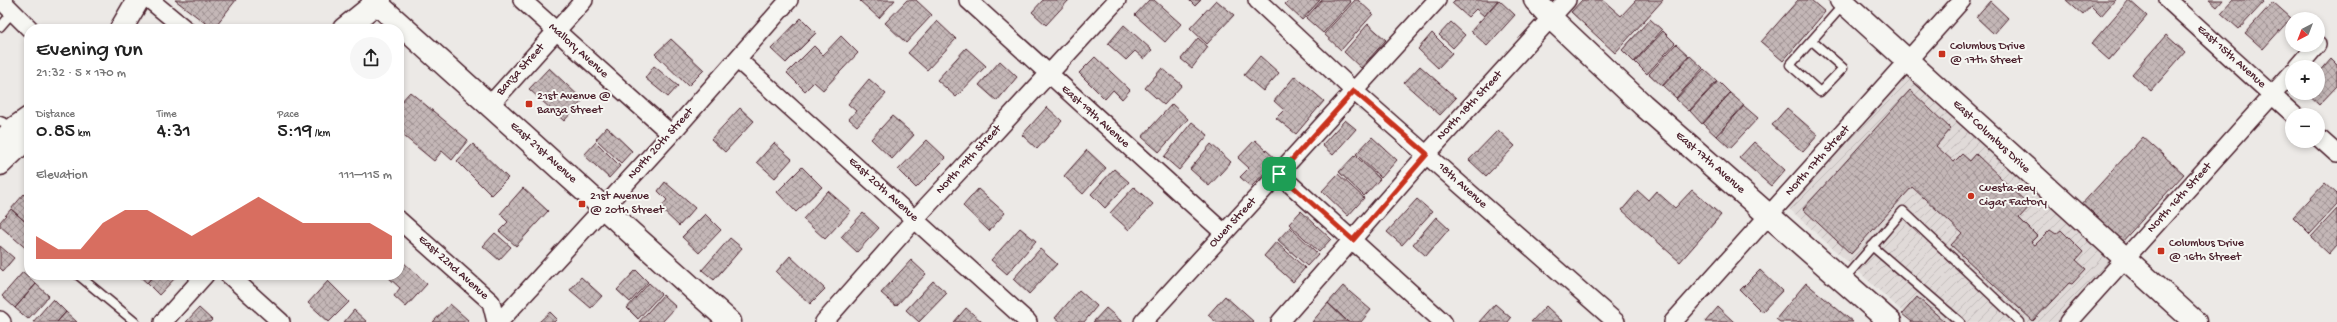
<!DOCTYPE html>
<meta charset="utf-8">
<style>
:root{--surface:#fff;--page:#f6f6f6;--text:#222;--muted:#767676;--accent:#c8321e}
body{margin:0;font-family:"Gochi Hand",sans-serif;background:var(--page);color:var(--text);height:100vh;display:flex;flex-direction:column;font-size:15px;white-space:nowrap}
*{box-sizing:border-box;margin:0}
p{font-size:13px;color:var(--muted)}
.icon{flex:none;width:22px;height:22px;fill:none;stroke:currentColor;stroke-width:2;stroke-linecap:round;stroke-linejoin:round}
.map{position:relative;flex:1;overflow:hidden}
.panel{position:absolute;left:24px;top:24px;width:380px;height:256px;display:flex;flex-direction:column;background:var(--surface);border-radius:16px;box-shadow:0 2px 6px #0003}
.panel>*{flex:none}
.needle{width:26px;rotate:222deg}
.tools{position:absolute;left:2285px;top:12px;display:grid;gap:8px}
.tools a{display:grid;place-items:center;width:40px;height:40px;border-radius:50%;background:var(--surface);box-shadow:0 2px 6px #0003;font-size:20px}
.pin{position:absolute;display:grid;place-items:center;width:34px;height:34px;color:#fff;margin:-17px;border-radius:8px;box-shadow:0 2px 6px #0006}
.round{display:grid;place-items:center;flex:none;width:42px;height:42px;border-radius:21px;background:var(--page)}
.headline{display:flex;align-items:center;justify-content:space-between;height:68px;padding:0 12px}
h1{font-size:22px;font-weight:600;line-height:30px}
.figures{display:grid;grid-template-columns:repeat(3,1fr);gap:6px;height:68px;padding:4px 12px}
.figures div{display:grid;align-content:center}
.figures b{font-size:20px;font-weight:600}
.figures small{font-size:11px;font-weight:400}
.figures p{font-size:11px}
.chart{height:112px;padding:8px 12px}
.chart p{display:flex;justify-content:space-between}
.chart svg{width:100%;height:72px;margin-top:4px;fill:var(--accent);opacity:.7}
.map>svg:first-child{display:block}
</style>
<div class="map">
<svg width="2337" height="322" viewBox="0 0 2337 322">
<defs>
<pattern id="industrial-furrows" width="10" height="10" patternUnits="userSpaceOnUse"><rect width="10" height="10" fill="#e0dad8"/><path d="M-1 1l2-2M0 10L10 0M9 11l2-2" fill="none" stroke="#c2bbba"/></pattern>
<pattern id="building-cross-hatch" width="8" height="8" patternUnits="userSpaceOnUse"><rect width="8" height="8" fill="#c4b7b7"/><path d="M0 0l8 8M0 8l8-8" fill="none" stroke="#a19495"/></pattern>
</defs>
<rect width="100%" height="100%" fill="#ece9e6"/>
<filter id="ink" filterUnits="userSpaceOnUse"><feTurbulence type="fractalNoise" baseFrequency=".025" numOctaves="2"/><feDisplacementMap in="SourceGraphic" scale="8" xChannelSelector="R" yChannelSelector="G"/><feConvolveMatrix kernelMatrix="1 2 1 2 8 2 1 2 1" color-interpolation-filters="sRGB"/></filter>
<g filter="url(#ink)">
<path fill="url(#industrial-furrows)" d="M1909,65L2123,258L2066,322H1914L1784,204Z"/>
<path fill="url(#building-cross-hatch)" stroke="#4a1f2b" d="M175,0H236L213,29Z
M861,0H895L879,18L860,1Z
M907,0H916L932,15L906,43L885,23Z
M1043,0H1069L1046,25L1032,12Z
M1149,0H1154L1181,24L1165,42L1135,15Z
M1189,0H1201L1195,6Z
M1216,0L1234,15L1207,44L1190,28Z
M1289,0H1320L1302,20L1285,4Z
M1322,0H1349L1351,2L1323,33L1306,18Z
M1355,0H1358L1373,14L1341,50L1324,34Z
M1455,0H1498L1484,16L1476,9L1468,17L1452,3Z
M1499,0L1515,15L1487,46L1471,31Z
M1582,0H1603L1621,16L1636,0H1663L1615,53L1571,12Z
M1798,0H1811L1825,12L1783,61L1761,42Z
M2066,0H2115L2101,16L2091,6L2083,15Z
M2129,0L2147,16L2109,60L2091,44Z
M2209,0H2223L2217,7Z
M2233,0H2262L2264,2L2239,29L2221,13Z
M1990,1L2008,18L1994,34L1976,17Z
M2273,2L2291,18L2263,49L2245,33Z
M801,18L816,33L786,63L771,49Z
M1650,19L1662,30L1634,62L1622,50Z
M937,21L956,39L927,70L908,53Z
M1451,22L1465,35L1453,48L1439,35Z
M1368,24L1386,40L1361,68L1344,52Z
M1124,25L1152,50L1144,59L1135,51L1126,60L1108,44Z
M1663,31L1675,43L1647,74L1635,62Z
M1432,33L1452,53L1438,68L1418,49Z
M2166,35L2185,52L2151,91L2132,74Z
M841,36L858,53L823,90L814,82L805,91L787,73L814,46L823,55Z
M1198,38L1208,47L1192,68L1181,59Z
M671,39L704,70L688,86L655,54Z
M1676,44L1689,56L1662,86L1649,74Z
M966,48L986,66L956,97L937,80Z
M1260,56L1279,73L1263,91L1244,75Z
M1690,56L1703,68L1676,98L1663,86Z
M1095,57L1130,90L1122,99L1113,90L1105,99L1079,73Z
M2331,59L2337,65V86L2319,105L2306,93H2318V74Z
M1000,61L1017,77L997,101L979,85Z
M654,66L678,86L668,97L645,78Z
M1420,66L1456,98L1440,115L1404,83Z
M549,68L583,100L564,121L529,89Z
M1162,68L1182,85L1164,105L1145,88Z
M1704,69L1717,81L1689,111L1676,99Z
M1295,76L1324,101L1296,134L1276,118L1284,110L1274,101Z
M869,79L886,94L857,126L849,119L856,111L848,104Z
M1718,81L1730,93L1702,124L1690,111Z
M1910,90L1951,129L1936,146L1954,162L1962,154L1970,161L1976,154L2030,206L2019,218L2037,236L2031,242L2035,245L2050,230L2056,234L2061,230L2083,252L2076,260L2086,269L2072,284L2069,283L2033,321L1951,245L1962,233L1912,187L1851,254L1803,209Z
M410,92L468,140L452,160L442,151L434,161L399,132V124L403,119L399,115V104Z
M1730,93L1744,105L1716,136L1703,124Z
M1172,104L1188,119L1159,152L1142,137Z
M1744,106L1758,118L1730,148L1717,136Z
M1047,107L1062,121L1037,149L1022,135Z
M740,108L754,121L725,152L711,139Z
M1787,108L1818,135L1803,152L1772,125Z
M892,116L914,135L892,159L871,139Z
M1345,120L1356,129L1333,155L1322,145Z
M1192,122L1208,135L1179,170L1164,157Z
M607,127L632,151L621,163L596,139Z
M1498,130L1515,146L1486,176L1469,160Z
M1372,137L1397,160L1381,178L1356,154Z
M2143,137L2184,174L2121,243L2080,206Z
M927,140L946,158L916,188L898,170Z
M1255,140L1277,160L1251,187L1240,177L1249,168L1238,158Z
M596,142L620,166L609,178L584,155Z
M1754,142L1785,170L1771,186L1739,158Z
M774,143L792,159L775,178L757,162Z
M473,144L508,178L491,195L457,161Z
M1211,144L1231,162L1209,186L1190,169Z
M1087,150L1106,168L1083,194L1064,176Z
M1355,155L1380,179L1364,196L1339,172Z
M802,167L822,187L796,212L777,192Z
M1114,169L1129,182L1105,208L1091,194Z
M1338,174L1364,198L1348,216L1322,191Z
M665,182L695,208L679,226L660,208L667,200L658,191Z
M2325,183L2337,194V205L2310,234L2293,217Z
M1134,187L1153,204L1129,230L1110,213Z
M523,188L548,211L516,246L499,231L508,222L500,214Z
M978,189L1005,213L989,231L963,206Z
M1692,190L1721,215L1680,262L1622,210L1638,191L1648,200L1656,191L1675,208Z
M828,191L851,211L825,239L803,219Z
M24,194L29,199V225L11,209Z
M1417,199L1432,212L1402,245L1387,232Z
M11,209L29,225V251L0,226V222Z
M2337,209V245L2329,254L2311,237Z
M1301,211L1331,239L1319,252L1289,224Z
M863,213L879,228L857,252L841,237Z
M705,214L721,230L699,253L682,237Z
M1436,217L1449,229L1426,256L1413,244Z
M1290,227L1318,254L1307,266L1278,240Z
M1020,228L1036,241L1007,274L991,260Z
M495,233L511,247L499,260L483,246Z
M730,238L742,248L714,280L702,270Z
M1276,242L1305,268L1293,282L1264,256Z
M0,246L14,258L3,271L0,268Z
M1040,249L1057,264L1029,294L1013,279Z
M790,256L825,289L810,304L776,272Z
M911,260L926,274L896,306L881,293Z
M402,261L427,284L406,307L394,296L400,288L388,277L399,275V264Z
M636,270L648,282L630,302L617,290Z
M1760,270L1782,291L1762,312L1740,290Z
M23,272L36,284L15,308L2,296Z
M138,275H154L147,283Z
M154,275H178L159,295L147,283Z
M581,277L602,296L591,308L570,290Z
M328,281L349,302L329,322L308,303Z
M933,281L947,293L919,322L906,310Z
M649,283L661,294L638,319L627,308Z
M1806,283L1853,322H1780L1776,319Z
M36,284L49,296L28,319L15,308Z
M1343,286L1371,310L1361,322H1348L1328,303Z
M1079,290L1097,306L1084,322H1061L1055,318Z
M663,295L676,307L662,322H639Z
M1225,296L1254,322H1216L1208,315Z
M1917,297L1945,322H1912L1902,314Z
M53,299L66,312L57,322H33Z
M1328,303L1348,322H1312Z
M450,304L468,320L466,322H433Z
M1495,304L1511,318L1508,322H1479Z
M1546,306L1563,322H1531Z
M1718,307L1734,322H1705Z
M199,308L212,320L210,322H186Z
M966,308L982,322H954Z
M1106,308L1121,321V322H1093Z
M354,310L367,322H344Z
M66,312L77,322H57Z
M550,312L557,319L554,322H539Z"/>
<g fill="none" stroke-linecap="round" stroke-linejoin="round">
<g stroke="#4a1f2b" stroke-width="11">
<path id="lane" d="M0,27L13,12
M1812,41L1843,68L1820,92L1790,65L1844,4
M0,121L13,126
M1872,246L1960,322
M78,275L135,322
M1844,279L1903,211L2020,322"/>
</g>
<g stroke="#4a1f2b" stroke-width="20">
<path id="street" d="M1,0L30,29
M150,0L185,29
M522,0L671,134
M968,0L1224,233
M1257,0L1354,91L1616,322
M2168,0L2294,115
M737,59L1028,322
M2298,67L2317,45
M490,105L584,0
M2318,137L2337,154
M1279,174L1443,322
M399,220L491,302L496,322
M229,275L281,322
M0,320L2,322
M163,322L205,275
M499,322L671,134L789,0
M824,322L915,219L1117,0
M1143,322L1437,0
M1280,322L1427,154L1567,0
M1673,322L1962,0
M2068,322L2292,73"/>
</g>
<g stroke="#4a1f2b" stroke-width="25">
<path id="secondary" d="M373,0L730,322
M1535,0L1551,18L1643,105L1890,322
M1841,0L2195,322
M121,29L138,0
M344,29L380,0
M2,141L16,127L29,118
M0,164L29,136"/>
</g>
<use href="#lane" stroke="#f6f6f2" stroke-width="8"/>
<use href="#street" stroke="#f6f6f2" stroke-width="17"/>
<use href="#secondary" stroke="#f6f6f2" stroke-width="22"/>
</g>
</g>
<g fill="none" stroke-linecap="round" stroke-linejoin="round" filter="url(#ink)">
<g stroke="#fff" stroke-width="8">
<path id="route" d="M1354,91L1427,154L1353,240L1279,174Z"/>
</g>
<use href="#route" stroke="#c8321e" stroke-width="5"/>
</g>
<g fill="#c8321e" stroke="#f6f6f2" stroke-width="1.5">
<rect x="1938" y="50" width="8" height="8" rx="2"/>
<rect x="525" y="100" width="8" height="8" rx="2"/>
<circle cx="1971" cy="196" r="4"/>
<rect x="578" y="200" width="8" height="8" rx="2"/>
<rect x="2157" y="247" width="8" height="8" rx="2"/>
</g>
<g text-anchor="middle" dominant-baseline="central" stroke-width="4" stroke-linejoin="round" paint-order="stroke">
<g font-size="12" fill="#4a1f2b" stroke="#f6f6f2" text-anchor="start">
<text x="1950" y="47">Columbus Drive<tspan x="1950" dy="14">@ 17th Street</tspan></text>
<text x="537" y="97">21st Avenue @<tspan x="537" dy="14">Banza Street</tspan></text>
<text x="1979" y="189">Cuesta-Rey<tspan x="1979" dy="14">Cigar Factory</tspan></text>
<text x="590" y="197">21st Avenue<tspan x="590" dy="14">@ 20th Street</tspan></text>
<text x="2169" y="244">Columbus Drive<tspan x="2169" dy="14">@ 16th Street</tspan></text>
</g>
<g font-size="12" fill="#4a1f2b" stroke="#f6f6f2">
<text transform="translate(578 51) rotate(42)">Mallory Avenue</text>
<text transform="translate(2231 57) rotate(42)">East 15th Avenue</text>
<text transform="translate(521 70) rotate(-48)">Banza Street</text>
<text transform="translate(1470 106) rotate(-47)">North 18th Street</text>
<text transform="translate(1095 117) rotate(42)">East 19th Avenue</text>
<text transform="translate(1991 137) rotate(43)">East Columbus Drive</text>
<text transform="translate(661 144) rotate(-48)">North 20th Street</text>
<text transform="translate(543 153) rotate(42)">East 21st Avenue</text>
<text transform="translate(969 160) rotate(-47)">North 19th Street</text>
<text transform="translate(1818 161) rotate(-48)">North 17th Street</text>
<text transform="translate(1710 163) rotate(41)">East 17th Avenue</text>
<text transform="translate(1462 186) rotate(42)">18th Avenue</text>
<text transform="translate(883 190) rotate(42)">East 20th Avenue</text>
<text transform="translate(2180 198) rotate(-48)">North 16th Street</text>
<text transform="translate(1233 223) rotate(-47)">Owen Street</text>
<text transform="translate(453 268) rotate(42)">East 22nd Avenue</text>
</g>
</g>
</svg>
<div class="tools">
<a><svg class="needle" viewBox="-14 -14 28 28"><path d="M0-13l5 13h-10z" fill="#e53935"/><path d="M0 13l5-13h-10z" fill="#767676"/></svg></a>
<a>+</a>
<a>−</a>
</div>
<div class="pin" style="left:1279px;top:174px;background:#1e9e55"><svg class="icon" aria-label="arrive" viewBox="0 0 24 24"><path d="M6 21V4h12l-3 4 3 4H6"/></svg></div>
<section class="panel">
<div class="headline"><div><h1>Evening run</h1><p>21:32 · 5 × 170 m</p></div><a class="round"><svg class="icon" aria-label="share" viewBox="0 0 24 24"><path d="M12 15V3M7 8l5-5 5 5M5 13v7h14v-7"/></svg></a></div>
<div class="figures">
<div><p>Distance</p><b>0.85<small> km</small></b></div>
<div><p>Time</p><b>4:31</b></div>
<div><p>Pace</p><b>5:19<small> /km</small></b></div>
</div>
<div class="chart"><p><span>Elevation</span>111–115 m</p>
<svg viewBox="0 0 160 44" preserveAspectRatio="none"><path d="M0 44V30L10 38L20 38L30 22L40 14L50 14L60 22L70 30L80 22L90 14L100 6L110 14L120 22L130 22L140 22L150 22L160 30V44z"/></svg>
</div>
</section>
</div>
